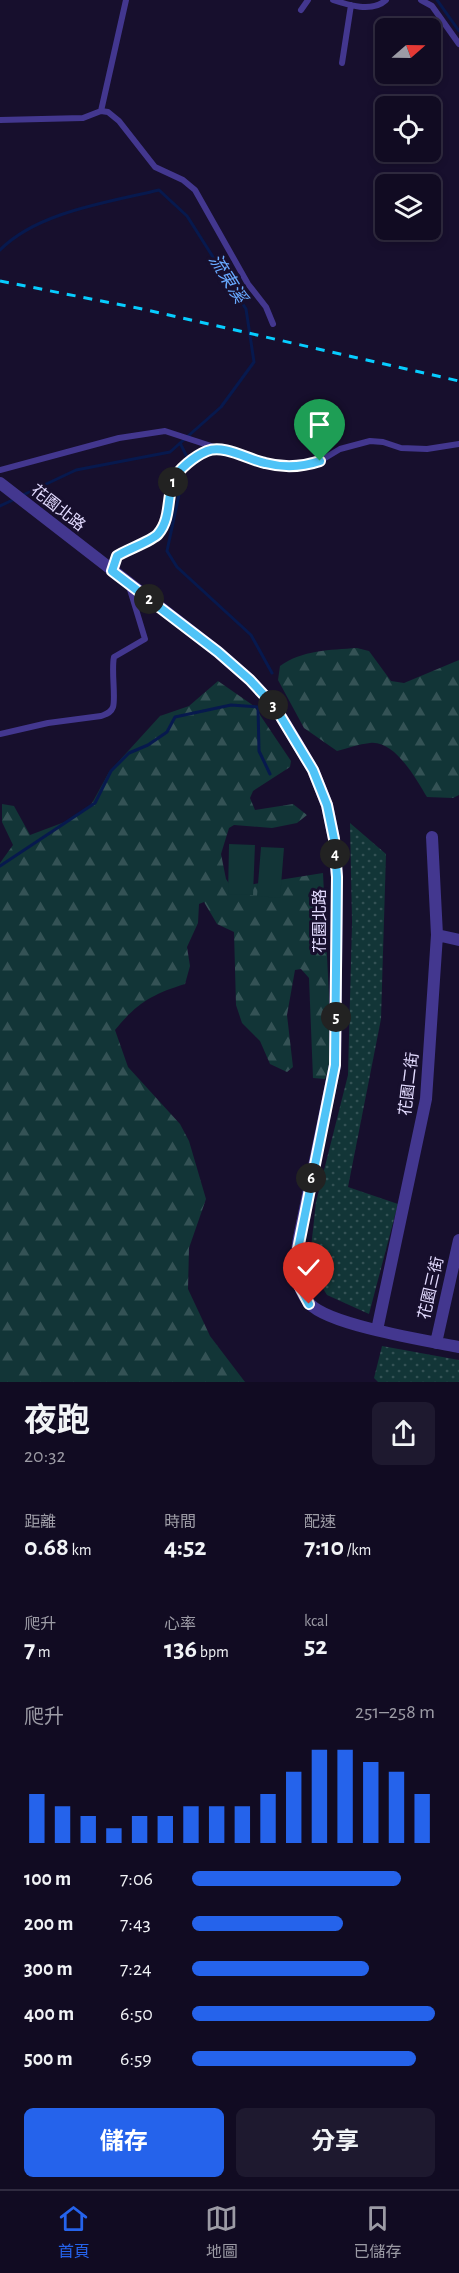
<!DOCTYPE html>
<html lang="zh-TW">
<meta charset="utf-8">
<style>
:root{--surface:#110b22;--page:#1e192f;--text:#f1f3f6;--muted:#9c9ba5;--line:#302b40;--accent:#2563eb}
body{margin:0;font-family:"Alegreya Sans","Noto Sans TC",sans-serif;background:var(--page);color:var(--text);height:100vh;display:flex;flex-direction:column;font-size:22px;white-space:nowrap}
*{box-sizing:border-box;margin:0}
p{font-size:20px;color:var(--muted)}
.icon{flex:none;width:33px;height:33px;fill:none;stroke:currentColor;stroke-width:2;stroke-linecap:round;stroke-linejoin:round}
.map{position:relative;height:1382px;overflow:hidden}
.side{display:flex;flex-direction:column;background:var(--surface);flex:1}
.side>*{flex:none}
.needle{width:39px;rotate:70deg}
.controls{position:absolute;left:375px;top:18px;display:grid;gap:12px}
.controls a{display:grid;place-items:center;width:66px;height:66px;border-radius:9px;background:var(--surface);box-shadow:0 3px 9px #0003,0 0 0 2px var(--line);font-size:30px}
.pin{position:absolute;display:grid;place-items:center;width:51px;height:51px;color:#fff;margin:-62px -26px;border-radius:50% 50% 50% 0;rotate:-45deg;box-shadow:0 0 6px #0007}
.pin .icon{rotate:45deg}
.km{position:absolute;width:30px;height:30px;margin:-15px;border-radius:50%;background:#222;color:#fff;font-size:16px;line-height:30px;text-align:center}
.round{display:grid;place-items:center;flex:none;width:63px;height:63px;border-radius:9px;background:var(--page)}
.head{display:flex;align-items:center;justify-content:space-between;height:102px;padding:0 24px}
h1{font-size:33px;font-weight:700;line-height:45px}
.stats{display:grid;grid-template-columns:repeat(3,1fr);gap:9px;height:102px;padding:6px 24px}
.stats div{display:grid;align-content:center}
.stats b{font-size:26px;font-weight:700}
.stats small{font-size:16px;font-weight:400}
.stats p{font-size:16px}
.chart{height:168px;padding:12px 24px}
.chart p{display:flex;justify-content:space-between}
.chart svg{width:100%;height:108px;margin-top:6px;stroke:var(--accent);stroke-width:6}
.cta{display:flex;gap:12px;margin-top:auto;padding:12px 24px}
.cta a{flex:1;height:69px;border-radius:9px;background:var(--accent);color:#fff;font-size:24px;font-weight:700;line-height:69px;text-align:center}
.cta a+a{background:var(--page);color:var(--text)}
ul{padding:0 24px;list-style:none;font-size:20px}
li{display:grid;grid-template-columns:96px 72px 1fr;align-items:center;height:45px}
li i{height:15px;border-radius:8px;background:var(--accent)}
.tabs{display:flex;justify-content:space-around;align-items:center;height:84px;border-top:2px solid var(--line);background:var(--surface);font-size:16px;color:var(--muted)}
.tabs a{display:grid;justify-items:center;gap:3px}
.tabs .selected{color:var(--accent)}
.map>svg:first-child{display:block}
</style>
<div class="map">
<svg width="459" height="1382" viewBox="0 0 459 1382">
<defs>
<pattern id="grass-dots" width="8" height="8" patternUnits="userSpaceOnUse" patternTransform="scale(1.5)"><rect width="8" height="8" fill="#123537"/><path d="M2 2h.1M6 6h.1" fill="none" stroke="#345255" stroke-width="1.8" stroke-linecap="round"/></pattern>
<pattern id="forest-firs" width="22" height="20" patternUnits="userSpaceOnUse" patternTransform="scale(1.5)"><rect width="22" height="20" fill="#123537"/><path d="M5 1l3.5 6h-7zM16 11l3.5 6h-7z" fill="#345255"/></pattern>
</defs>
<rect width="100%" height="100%" fill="#170f2d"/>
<path fill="url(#grass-dots)" d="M350,823L386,854L381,1019L348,1187L398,1204L369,1314L327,1295L309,1266L316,1202L348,1075L352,922Z
M382,1346L459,1360V1382H378L374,1378Z"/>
<path fill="url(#forest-firs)" d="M357,648L369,651L391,681L404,683L459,660V795L453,798L427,797C416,779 395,740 370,743C359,744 348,748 337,751L304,728L278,680L280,666C302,650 330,650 357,648Z
M218,681L254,706L291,761L290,767L253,791L250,798L255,810L293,804L307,815L297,823L272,828L234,825L229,828L221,854L226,879L230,885L242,886L323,873L332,1059L325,1079L313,1078L309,978L301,969L295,970L287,1015L293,1067L287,1072L270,1064L260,1041L242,1023L236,1005L234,932L217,924L204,902L199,904L198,923L187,947L190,966L185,984C152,994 136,1004 115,1030L128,1067L180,1124L189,1141L206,1199L189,1248L188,1289L210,1336L245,1382H0V863L13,845L2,822V804L14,806L30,835L70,820L91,805L109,772L160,716L189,706Z"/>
<path fill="#123537" d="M229,844L255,845L253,895L228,894Z
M261,847L284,848L280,898L257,896Z"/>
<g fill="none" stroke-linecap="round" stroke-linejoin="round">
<path stroke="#07194e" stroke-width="3" d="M437,0L459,31
M0,250C37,212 109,202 159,190L187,216L246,309L254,362L221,407L170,452L76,470L23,495
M180,443L187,457L167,551L177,567L251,635L272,673
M0,506L15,499
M0,866L95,803L111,771L129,753L148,745L167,732L175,717L231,705L258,707L259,751L270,774"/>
<path stroke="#43378f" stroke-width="6" d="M333,0C348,5 372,13 386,0
M421,0L432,6L459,44
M301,10L308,0
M342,63L351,5
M101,111L126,0
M0,120L83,118L101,111L108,112L119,121L155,167L183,180L195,190L248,284L266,307L273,324
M0,470L119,438L165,431L266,464L289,467L307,465L320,461L340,449L370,441L383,442L401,448L427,449L459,444
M113,569L117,556C127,550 152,541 158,534C171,518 166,498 173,481C180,465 201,452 217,449
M0,734L48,723L101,716C106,714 111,713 113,707C116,698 111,670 114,657L145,639L128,583"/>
<path stroke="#43378f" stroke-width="12" d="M0,483L218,652L250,680L275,707L294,738L313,770L327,805L334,839L337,877L335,1065L299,1238C295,1261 293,1285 310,1304C329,1325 428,1341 459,1347
M437,935L459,940
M377,1330L426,1099L437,935L432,837
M436,1343L459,1240"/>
<path stroke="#07cdff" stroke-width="3" stroke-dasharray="9 8" stroke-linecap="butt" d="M0,281L147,310L459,381"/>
</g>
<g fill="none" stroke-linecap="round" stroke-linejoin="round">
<g stroke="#fff" stroke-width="12">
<path id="route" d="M309,1304L299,1285L295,1264L335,1065L337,877L334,839L327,805L313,770L275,707L250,680L218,652L112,571L117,556C126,550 152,541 158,534C171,519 167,498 173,481C178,469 195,456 207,451C224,444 249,460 265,463C284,468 302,467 320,461"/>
</g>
<use href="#route" stroke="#4fc3f7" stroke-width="8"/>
</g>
<g text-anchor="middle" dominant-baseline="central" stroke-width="6" stroke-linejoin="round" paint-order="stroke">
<g font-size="16" fill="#e3dbff" stroke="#170f2d">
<text transform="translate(58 508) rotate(38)">花園北路</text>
<text transform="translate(320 921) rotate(-90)">花園北路</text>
<text transform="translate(409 1084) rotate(-83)">花園二街</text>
<text transform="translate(431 1288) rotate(-77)">花園三街</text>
</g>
<g font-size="18" font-style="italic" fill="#69aaff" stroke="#170f2d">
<text transform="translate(227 279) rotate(58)">流東溪</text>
</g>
</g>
</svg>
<div class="controls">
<a><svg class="needle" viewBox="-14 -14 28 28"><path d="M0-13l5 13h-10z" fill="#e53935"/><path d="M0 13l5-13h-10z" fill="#9c9ba5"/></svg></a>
<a><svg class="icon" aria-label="locate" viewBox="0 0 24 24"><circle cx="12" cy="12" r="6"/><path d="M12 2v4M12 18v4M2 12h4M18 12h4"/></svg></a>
<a><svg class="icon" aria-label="layers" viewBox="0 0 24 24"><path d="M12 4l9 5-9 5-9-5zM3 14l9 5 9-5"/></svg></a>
</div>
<div class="pin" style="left:320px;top:461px;background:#1e9e55"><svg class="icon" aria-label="arrive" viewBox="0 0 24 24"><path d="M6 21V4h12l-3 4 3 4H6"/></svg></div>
<div class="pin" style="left:309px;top:1304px;background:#d93025"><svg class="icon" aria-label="check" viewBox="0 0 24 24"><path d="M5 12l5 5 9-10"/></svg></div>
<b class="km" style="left:173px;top:482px">1</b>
<b class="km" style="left:149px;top:599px">2</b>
<b class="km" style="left:273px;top:705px">3</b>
<b class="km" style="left:335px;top:854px">4</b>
<b class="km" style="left:336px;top:1017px">5</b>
<b class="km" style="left:311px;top:1178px">6</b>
</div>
<section class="side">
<div class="head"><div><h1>夜跑</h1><p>20:32</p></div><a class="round"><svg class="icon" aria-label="share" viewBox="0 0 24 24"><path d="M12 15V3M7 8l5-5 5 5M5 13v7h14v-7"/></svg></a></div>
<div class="stats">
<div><p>距離</p><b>0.68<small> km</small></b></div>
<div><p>時間</p><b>4:52</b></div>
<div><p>配速</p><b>7:10<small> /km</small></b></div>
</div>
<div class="stats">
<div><p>爬升</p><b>7<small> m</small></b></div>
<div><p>心率</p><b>136<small> bpm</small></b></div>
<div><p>kcal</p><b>52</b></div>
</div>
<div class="chart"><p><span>爬升</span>251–258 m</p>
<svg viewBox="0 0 160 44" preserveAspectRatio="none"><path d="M5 44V24M15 44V29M25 44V33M35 44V38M45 44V33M55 44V33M65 44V29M75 44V29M85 44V29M95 44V24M105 44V15M115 44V6M125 44V6M135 44V11M145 44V15M155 44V24"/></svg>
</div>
<ul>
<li><b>100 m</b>7:06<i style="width:86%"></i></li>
<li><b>200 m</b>7:43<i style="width:62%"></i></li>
<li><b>300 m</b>7:24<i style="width:73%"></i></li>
<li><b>400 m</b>6:50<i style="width:100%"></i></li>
<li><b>500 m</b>6:59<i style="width:92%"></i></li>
</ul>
<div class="cta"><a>儲存</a><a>分享</a></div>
</section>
<nav class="tabs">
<a class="selected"><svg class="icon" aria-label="home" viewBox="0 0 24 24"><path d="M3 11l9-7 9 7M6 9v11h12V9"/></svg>首頁</a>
<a><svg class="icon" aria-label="map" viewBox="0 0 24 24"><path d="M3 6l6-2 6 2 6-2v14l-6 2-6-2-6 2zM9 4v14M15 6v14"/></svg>地圖</a>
<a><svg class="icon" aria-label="saved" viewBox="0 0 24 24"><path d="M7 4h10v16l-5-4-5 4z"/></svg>已儲存</a>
</nav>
